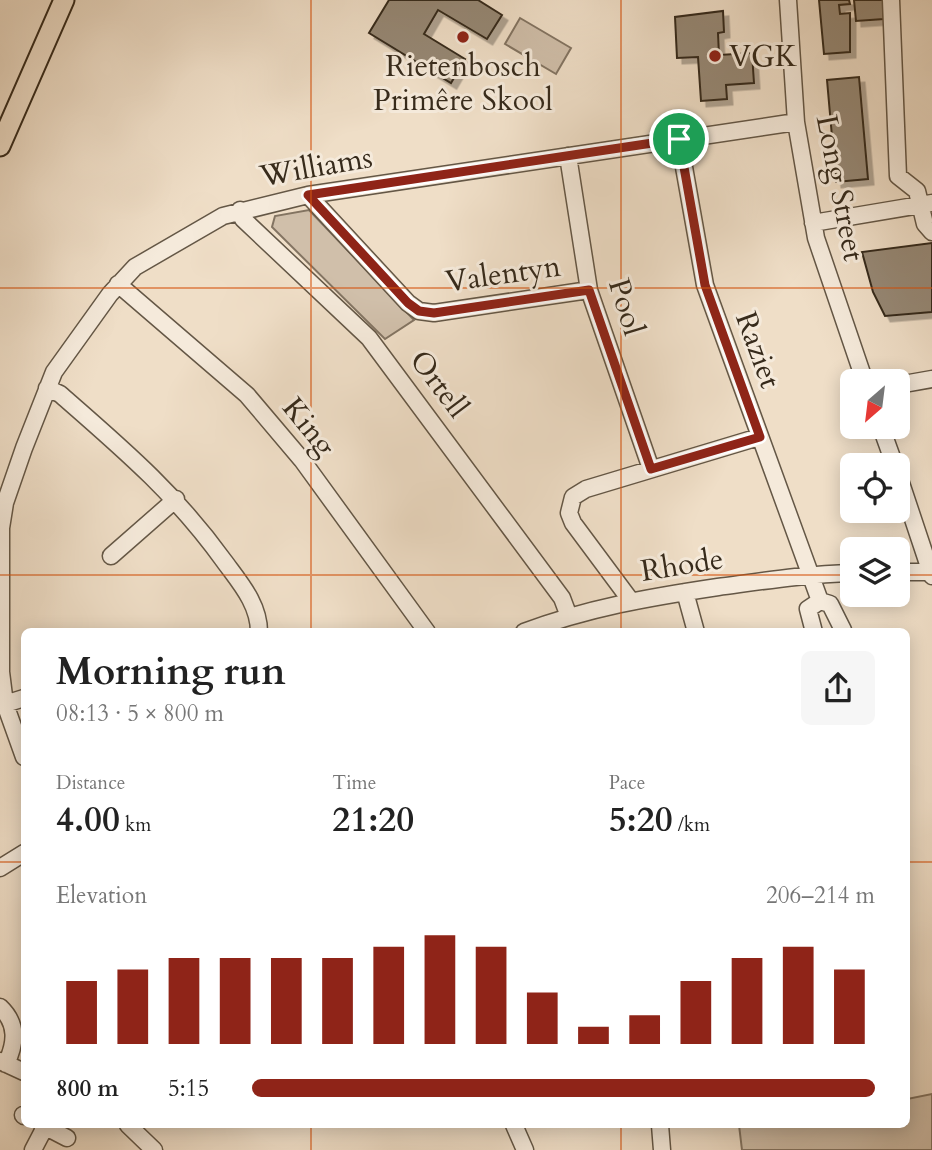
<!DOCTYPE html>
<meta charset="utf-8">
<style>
:root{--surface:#fff;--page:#f6f6f6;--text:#222;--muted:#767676;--accent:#8f2418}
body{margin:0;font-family:Cardo,serif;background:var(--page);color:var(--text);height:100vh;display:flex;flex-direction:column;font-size:26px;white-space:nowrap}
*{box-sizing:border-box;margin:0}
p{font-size:23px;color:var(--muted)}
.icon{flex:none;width:38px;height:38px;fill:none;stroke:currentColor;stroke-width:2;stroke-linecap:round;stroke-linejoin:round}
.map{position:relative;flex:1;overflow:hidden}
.side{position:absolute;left:21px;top:628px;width:889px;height:500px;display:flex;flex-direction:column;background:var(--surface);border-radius:10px;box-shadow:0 4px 18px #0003}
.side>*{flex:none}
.needle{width:46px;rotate:208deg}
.tools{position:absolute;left:840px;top:369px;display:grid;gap:14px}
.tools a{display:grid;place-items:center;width:70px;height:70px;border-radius:10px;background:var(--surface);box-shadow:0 4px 18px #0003;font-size:35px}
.pin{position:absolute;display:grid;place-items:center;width:60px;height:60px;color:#fff;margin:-30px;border:4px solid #fff;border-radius:50%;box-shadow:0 2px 7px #0007}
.round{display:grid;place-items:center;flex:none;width:74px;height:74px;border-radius:10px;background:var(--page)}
.head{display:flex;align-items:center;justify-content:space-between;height:119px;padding:0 35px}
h1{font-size:38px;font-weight:700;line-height:52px}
.figures{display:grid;grid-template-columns:repeat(3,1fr);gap:10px;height:119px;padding:7px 35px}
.figures div{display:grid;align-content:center}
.figures b{font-size:35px;font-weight:700}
.figures small{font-size:19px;font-weight:400}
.figures p{font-size:19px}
.chart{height:196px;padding:14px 35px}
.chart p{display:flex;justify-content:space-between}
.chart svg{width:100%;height:126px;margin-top:7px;stroke:var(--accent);stroke-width:6}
ul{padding:0 35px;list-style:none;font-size:23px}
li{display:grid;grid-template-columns:112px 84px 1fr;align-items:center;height:52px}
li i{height:18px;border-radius:9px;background:var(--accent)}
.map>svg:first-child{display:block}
</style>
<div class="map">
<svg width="932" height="1150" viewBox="0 0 932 1150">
<defs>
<filter id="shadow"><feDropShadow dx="5.5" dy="5.5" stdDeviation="0" flood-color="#0004"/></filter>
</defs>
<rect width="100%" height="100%" fill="#efdec7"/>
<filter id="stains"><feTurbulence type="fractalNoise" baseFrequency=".00286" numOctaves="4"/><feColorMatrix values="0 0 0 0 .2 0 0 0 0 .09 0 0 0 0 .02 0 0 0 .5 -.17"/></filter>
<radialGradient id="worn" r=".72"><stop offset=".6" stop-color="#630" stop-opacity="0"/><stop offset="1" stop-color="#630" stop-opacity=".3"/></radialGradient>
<path fill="#d0bfaa" stroke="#837462" stroke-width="2" d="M520,18L571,48L556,74L505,44Z
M309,210L414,320L385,339L272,227L275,216Z
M932,1094V1150H742L739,1125H906L907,1099Z"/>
<path fill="#968874" stroke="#362a1b" stroke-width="2" filter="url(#shadow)" d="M389,0H478L502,15L487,39L438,10L424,34L465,59L451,83L369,33Z
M819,0H849L850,4L839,5L840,14L850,13V52L824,54Z
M854,0H883L884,19L856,21Z
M723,11L724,32L718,33L719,55L752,53L754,83L726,85L727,99L701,101L698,57L677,58L675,17Z
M859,77L868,179L836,182L827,80Z
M932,243V312L885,316L873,292L862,252Z"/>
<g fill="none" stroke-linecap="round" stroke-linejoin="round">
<g stroke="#645746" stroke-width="19">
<path id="minor" d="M788,0L796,122L816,238L865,382
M891,0L898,176L917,191L925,224L932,232
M679,139L705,285L820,601
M568,156L589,290L651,469
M308,195L408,303L419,311L434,313L589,290
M240,210L243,219L369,338L562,598L568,614
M813,223L932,203
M118,284L247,395L302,460L427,632
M898,385L932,379
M47,388L60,394C123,449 175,493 224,561C240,583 259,604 259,632
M881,427L895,466
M898,474L932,576
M111,556L176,499
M898,572H931
M685,592L696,632
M631,601L573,523L569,513L573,497L586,489L759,437
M524,632C587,608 651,597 718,587C763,581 807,574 852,573
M814,632L808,609L820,601L830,604L843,630
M5,704L24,698
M24,757L5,704L1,672V528L5,503L24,448L54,372L110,294L135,267L223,216L308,195L796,122
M0,868L24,853
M0,1007C18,1024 16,1043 6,1064
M0,1061L24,1072
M23,1115L24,1116
M42,1125L67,1138
M128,1125L154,1150
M514,1125L525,1150
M660,1125L662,1150
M33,1150L45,1127"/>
</g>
<g stroke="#362a1b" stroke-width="23">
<path id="major" d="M0,146L64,0"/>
</g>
<use href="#minor" stroke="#f5eadb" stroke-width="16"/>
<use href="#major" stroke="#efdec7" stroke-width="19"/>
</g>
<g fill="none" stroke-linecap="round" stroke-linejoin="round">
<g stroke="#fff" stroke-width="14">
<path id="route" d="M679,139L705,285L760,437L651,469L589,290L434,313L419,311L408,303L308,195Z"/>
</g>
<use href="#route" stroke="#8f2418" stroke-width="9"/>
</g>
<path fill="none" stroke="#d6540e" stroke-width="2" stroke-opacity="0.55" d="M311,0V632M621,0V632M0,288H932M0,575H852M898,575H932M0,862H24M906,862H932M311,1125V1150M621,1125V1150"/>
<g fill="#8f2418" stroke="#f5eadb" stroke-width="2.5">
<circle cx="463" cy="37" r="7"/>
<circle cx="715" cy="56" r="7"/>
</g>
<g text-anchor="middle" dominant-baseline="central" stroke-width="6" stroke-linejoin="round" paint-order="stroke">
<g font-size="30" fill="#362a1b" stroke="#f5eadb" text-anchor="start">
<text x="729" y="56">VGK</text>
<text x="463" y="66" text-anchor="middle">Rietenbosch<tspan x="463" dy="34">Primêre Skool</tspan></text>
</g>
<g font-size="30" fill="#362a1b" stroke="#f5eadb">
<text transform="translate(316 167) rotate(-10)">Williams</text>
<text transform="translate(840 188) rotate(79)">Long Street</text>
<text transform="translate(503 274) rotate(-8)">Valentyn</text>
<text transform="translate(626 307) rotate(73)">Pool</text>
<text transform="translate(758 350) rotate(70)">Raziet</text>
<text transform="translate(439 384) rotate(53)">Ortell</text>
<text transform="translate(309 427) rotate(51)">King</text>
<text transform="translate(682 565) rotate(-9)">Rhode</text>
</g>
</g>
<rect width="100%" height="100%" filter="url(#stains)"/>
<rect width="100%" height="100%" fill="url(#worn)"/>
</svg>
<div class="tools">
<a><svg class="needle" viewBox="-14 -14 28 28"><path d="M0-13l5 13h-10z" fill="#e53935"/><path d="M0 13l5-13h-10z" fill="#767676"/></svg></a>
<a><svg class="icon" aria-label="locate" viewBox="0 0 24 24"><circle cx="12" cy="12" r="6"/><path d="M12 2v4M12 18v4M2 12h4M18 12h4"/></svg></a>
<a><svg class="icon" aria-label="layers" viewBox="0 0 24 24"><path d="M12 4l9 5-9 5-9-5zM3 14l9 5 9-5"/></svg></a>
</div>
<div class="pin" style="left:679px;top:139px;background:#1e9e55"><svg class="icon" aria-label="arrive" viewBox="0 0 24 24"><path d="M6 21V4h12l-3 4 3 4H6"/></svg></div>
<section class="side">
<div class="head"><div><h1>Morning run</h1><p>08:13 · 5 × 800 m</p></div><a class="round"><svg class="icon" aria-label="share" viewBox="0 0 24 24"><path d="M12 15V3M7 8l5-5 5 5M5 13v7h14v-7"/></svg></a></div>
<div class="figures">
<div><p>Distance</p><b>4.00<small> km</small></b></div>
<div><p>Time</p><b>21:20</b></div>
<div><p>Pace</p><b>5:20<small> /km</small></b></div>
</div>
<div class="chart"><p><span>Elevation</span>206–214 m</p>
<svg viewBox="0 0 160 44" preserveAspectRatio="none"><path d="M5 44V22M15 44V18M25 44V14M35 44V14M45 44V14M55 44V14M65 44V10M75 44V6M85 44V10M95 44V26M105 44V38M115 44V34M125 44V22M135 44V14M145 44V10M155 44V18"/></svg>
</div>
<ul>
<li><b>800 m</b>5:15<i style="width:100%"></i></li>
</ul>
</section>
</div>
